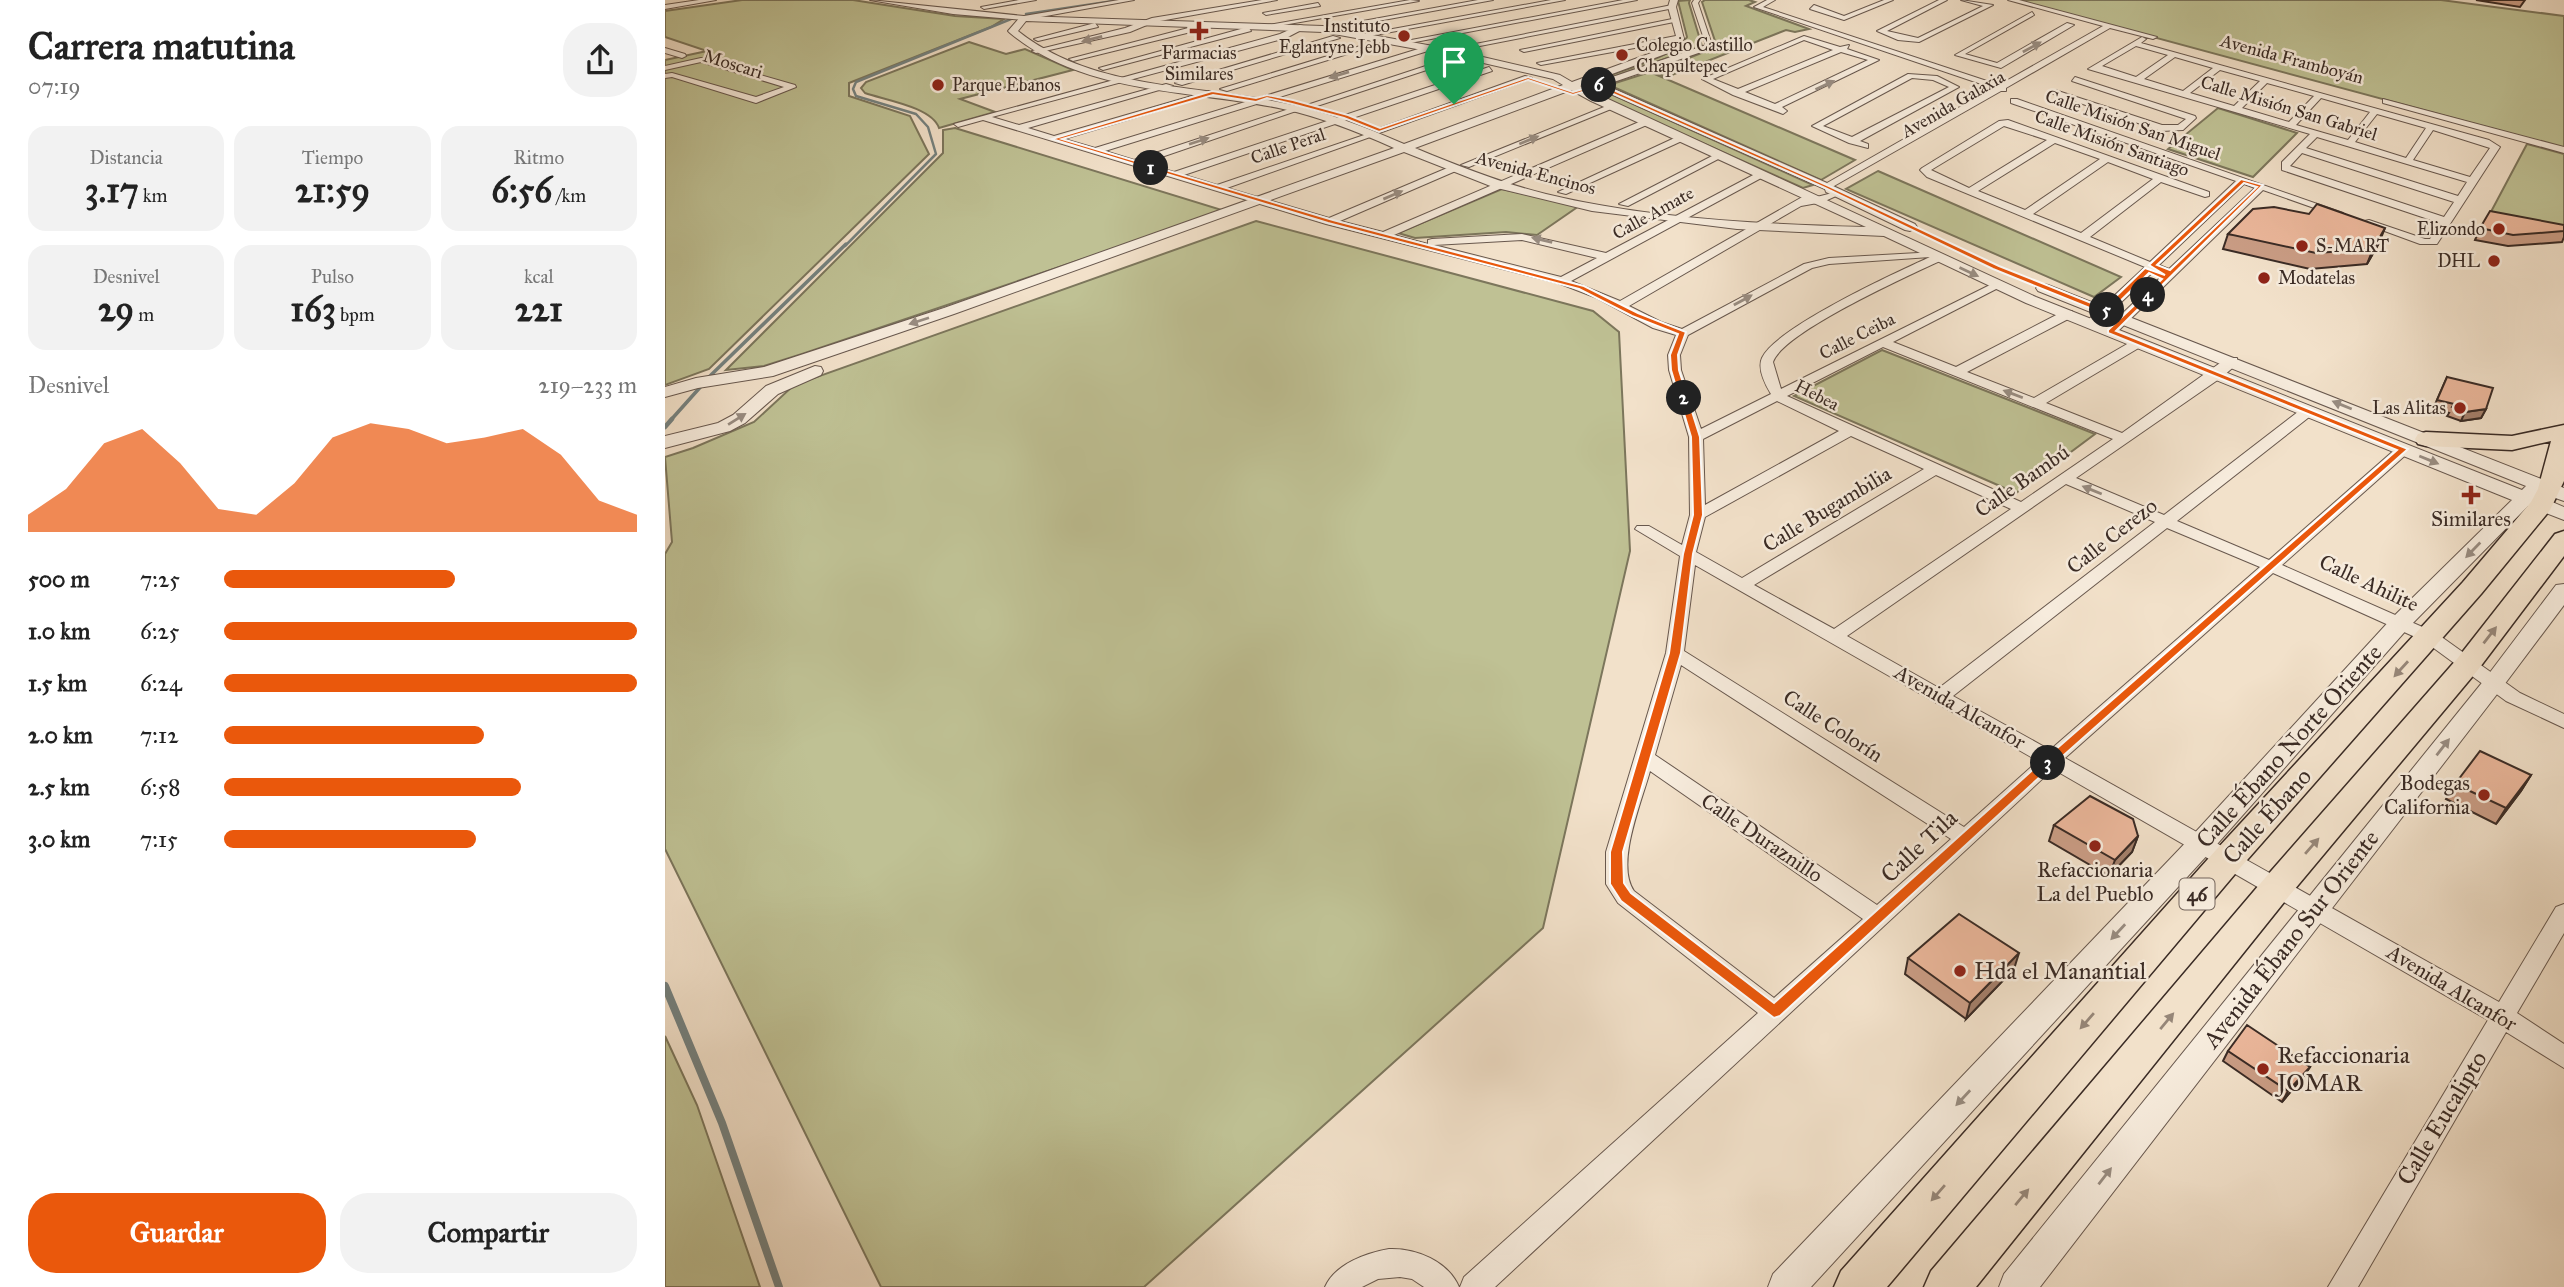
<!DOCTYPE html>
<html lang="es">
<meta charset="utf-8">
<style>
:root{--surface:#fff;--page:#f2f2f2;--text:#222;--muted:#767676;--accent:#ea580c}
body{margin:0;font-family:"IM FELL Great Primer",serif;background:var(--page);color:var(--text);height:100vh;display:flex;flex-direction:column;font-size:26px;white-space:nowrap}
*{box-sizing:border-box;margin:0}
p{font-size:23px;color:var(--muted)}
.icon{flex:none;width:38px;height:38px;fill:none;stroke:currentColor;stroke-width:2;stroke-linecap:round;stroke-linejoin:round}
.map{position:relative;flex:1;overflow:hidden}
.drawer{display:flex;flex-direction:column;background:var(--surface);width:665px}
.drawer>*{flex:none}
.pin{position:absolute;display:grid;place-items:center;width:60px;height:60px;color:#fff;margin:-72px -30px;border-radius:50% 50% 50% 0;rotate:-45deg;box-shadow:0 0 7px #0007}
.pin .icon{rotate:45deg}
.km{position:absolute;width:35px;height:35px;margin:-18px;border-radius:50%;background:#222;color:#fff;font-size:19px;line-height:35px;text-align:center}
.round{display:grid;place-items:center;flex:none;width:74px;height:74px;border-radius:28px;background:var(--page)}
.headline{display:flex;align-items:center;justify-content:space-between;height:119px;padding:0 28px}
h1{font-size:38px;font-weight:700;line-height:52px}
.figures{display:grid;grid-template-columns:repeat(3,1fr);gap:10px;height:119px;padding:7px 28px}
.figures div{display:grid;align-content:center;border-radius:18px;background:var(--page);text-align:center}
.figures b{font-size:35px;font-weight:700}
.figures small{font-size:19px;font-weight:400}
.figures p{font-size:19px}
.chart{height:196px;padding:14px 28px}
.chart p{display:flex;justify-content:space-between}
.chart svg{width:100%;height:126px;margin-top:7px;fill:var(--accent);opacity:.7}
.action{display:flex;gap:14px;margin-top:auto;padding:14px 28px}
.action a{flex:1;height:80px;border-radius:28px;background:var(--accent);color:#fff;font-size:28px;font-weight:700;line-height:80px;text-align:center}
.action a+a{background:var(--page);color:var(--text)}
ul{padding:0 28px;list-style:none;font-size:23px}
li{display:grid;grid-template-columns:112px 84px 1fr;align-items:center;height:52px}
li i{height:18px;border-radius:9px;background:var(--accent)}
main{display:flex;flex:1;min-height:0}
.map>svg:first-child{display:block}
</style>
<main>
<section class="drawer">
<div class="headline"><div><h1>Carrera matutina</h1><p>07:19</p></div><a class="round"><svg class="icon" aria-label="share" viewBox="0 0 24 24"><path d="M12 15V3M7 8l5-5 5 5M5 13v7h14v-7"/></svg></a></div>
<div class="figures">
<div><p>Distancia</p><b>3.17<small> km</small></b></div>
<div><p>Tiempo</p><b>21:59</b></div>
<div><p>Ritmo</p><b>6:56<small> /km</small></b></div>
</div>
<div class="figures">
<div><p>Desnivel</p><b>29<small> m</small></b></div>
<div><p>Pulso</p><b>163<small> bpm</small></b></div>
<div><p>kcal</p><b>221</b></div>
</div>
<div class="chart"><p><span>Desnivel</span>219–233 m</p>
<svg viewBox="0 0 160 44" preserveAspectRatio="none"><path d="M0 44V38L10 29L20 13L30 8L40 20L50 36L60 38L70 27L80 11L90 6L100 8L110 13L120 11L130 8L140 17L150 33L160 38V44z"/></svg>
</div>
<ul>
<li><b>500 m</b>7:25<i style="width:56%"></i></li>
<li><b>1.0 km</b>6:25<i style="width:100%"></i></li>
<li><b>1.5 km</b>6:24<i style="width:100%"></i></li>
<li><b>2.0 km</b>7:12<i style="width:63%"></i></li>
<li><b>2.5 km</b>6:58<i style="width:72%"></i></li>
<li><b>3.0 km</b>7:15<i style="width:61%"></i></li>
</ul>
<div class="action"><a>Guardar</a><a>Compartir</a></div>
</section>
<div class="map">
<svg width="1899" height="1287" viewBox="0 0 1899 1287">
<rect width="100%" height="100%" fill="#f2e1ca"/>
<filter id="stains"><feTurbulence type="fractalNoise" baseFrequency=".00286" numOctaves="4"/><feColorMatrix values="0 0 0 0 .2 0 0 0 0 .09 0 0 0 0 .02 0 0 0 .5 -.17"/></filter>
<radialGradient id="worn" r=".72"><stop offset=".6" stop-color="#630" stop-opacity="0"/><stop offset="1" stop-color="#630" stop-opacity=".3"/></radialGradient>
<path fill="#bfc194" stroke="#7c765c" stroke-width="2" d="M77,0H188L290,16L339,19L326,27L184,83V96L245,116L264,154L44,369L0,385V60L42,51L0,37V11Z
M1025,0L1024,3L1037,46L922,86L919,84C943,75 1010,58 1022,37L1013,1Z
M1040,0H1084L1090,2L1081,6L1144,29L1130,32L1121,30L1002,77L988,72L1052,47L1037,2Z
M1351,0H1776L1899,16V148Z
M304,42L341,54L360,49L408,70L295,99L330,112L274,128C267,107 220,100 200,93L196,88L201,82Z
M985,72L1190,160L1156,180L944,85Z
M931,87L1148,185L1138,188L921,91Z
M1553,108L1632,133L1588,177L1503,149Z
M290,128L560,211L137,354L99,366L61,370L278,153V130Z
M1862,144L1899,154V238L1820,223Z
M1213,171L1456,277L1429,297L1181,189Z
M837,189L914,206L872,235L841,232L750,238L733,233Z
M591,221L928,311L954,332L965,551L878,928L479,1287H216L0,849V554L7,542L0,457L28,448L89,422L129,385Z
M1217,350L1430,434L1351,493L1129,396Z
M0,1036L32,1105L95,1287H0Z"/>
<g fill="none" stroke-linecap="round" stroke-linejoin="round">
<path stroke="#758280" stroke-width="2.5" d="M361,14L455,0
M180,246L271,154L263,127L251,114L191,96L188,89L191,82L346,19"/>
<path stroke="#758280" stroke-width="3.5" d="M5,421L47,374L181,244"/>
<path stroke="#758280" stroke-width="4.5" d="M0,427L7,419"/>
<path stroke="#758280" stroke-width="8" d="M0,986L57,1123L114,1287"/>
<g stroke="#68584e" stroke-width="2">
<path id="minor" d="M34,0H51L0,9V5Z
M205,0L359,16L454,0H469L359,20L288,14Z
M354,0H371L319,9L316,7Z
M597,0H612L489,22L465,32L371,53L367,51L460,28L487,18Z
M745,0L754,1L607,27L603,25Z
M813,0H828L658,31L654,29Z
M886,0H900L699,37L695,35Z
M958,0H972L745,43L741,41Z
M1029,0H1035L1033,3L1048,48L940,85L1162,183L1328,88L1089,7L1102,0H1110L1098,7L1334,85L1438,26L1343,0H1354L1492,37L1488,39L1445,28L1341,88V91H1336L1162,190L930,87V83L1041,45L1027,3Z
M1219,0H1228L1179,20L1145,9L1149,5L1179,16Z
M1274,0H1282L1222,31L1253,38L1318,6L1296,0L1328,5L1254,42L1233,40L1212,31Z
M653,3L655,6L601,15L598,13Z
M1007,5L1009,8L779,53L775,51Z
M1367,12L1369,15L1300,54L1332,63L1402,23L1409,25L1336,68L1290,55Z
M1012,18L1014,21L859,52L855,50Z
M430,23L433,27L373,41L369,39Z
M635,25L642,27L621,38L327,117L354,125L501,84L508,86L363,128L389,136L544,91L551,93L399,139L430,148L763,46L766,50L440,151L469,160L630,107L637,109L479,163L509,172L824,67L827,71L519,175L552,185L708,132V136L562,188L664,218L787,166H793V170L675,221L718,232L981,119L984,120V124L729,235L763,244V240L767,239L857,234L941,253L1092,173H1098V177L906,281L955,301L1139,196L1148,198L1171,192V196L1158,202L1136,206L964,306L996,322L1017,329L1139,264L1164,258L1271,252L1272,255L1277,256V260C1245,275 1118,332 1108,362L1116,389L1331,282L1335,283V287L1228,342L1291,367L1399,311H1407V317L1302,372L1369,398L1469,340H1477V346L1381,403L1457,433L1562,358H1572V364L1557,377L1411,478L1499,515L1638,408H1648V414L1512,521L1604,560L1734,446H1744V452L1617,565L1771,633L1855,693L1899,714V728L1841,701L1759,641L1608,573L1400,758L1834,1002L1891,907L1899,904V933L1852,1013L1899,1044V1068L1841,1032L1693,1287H1663L1823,1020L1388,769L830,1287H795L799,1277L1093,1013L953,903L941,884V852L1001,653L1015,556L970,529L972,526H984L1017,545L1025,515L1024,437L1004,370L1003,355L1011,335L988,328L932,298L893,283L661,224L318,120L293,127L289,124L615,34ZM857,240L932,258L896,277L769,245ZM1265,257C1232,272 1110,328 1097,358C1092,369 1100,384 1106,394L1036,429L1016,370L1015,355L1023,335L1147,268L1164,264ZM1218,347L1448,439L1356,502L1122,396ZM1112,401L1174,431L1040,505L1038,439ZM1186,436L1259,469L1077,578L1031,552L1040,517ZM1271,475L1346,509L1169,629L1089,585ZM1401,484L1490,522L1274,688L1182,636ZM1502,528L1595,567L1385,750L1288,696ZM1030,565L1373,761L1299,827L1019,651ZM1016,665L1286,839L1212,905L990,755ZM985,771L1198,919L1109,998L969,891C950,864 977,801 985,771Z
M531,26L534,30L408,61L404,59Z
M583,27L586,31L438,70L434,68Z
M1016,35L1019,39L876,65L872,63Z
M668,36L675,38L517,85L510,83Z
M1139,36L1175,47L1184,45L1182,49L1214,60L1117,107L1122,111L1118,114L1068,95L1037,79ZM1139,40L1168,50L1073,89L1048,79ZM1176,52L1203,60L1110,104L1080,92Z
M1477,37L1481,39L1476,43L1824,140L1835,147L1772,244H1755L1695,222L1704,220L1760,239H1765L1775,223L1617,170V162L1645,134L1423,69ZM1471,46L1503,55L1471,77L1437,66ZM1510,57L1548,68L1518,91L1479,79ZM1555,70L1595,81L1569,106L1525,93ZM1602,83L1649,96L1624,122L1577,108ZM1656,98L1705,112L1683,140L1631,125ZM1712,114L1761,128L1741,158L1690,142ZM1768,130L1825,148L1805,177L1748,160ZM1652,137L1802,182L1793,196L1641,148ZM1637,153L1789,202L1779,217L1625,166Z
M705,43L712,45L562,91L555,89Z
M0,48L20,54L21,56L17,58L0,53Z
M36,58L130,85L131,87L91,103L7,77L0,78V74L7,73L91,97L119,87L36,62L0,70V66Z
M782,59L789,61L646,108L639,106Z
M1243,74L1272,76L1294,87L1195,141L1203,144V148L1184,143L1147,126ZM1247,78L1268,80L1284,87L1187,137L1158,126Z
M860,76L867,78L717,132L710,130Z
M1410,77L1530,116L1531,118L1518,130L1496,131L1383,92L1390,90L1497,125H1513L1521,119L1407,81Z
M1346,99H1352L1678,213L1669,215L1598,190L1449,335H1441V329L1498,275L1489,271L1430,327H1422V321L1480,267L1262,177L1255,170L1257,168L1334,121L1343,120L1544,192V196L1540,197L1496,182L1425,237L1485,262L1571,181L1346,103ZM1339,126L1382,140L1304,188L1266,170ZM1390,143L1435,159L1360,210L1313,191ZM1443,162L1488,179L1416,233L1368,214ZM1579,184L1590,188L1504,269L1494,265Z
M1718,99L1899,147V153L1718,103Z
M944,105L951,107L804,167L796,165Z
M1016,135L1019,136V140L901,194L893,192Z
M1051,154L1059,156L963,206L954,204Z
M724,1249C751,1248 783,1261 794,1287H759L747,1279L735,1277L713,1279L697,1287H660C670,1264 701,1253 724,1249Z"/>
</g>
<g stroke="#68584e" stroke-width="2">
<path id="tertiary" d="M1005,0H1013L1011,7L1019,39L1003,53L915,86L1371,297L1857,490L1861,486L1373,291L1371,288L1378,284L1383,285L1899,488V501L1876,493L1873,496L1899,507V520L1863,506L1744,627L1546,851L1146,1287H1103L1108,1274L1526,837L1728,617L1847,500L1361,303L1219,236L1072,229L927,211L828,187L739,152L289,314L108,376L33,388L0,397V387L31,378L99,367L279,308L729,148C693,132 656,117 618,109C526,89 421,96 345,33L343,31L356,16L658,26L779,48L895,75L907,82L997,49L1011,36L1003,7ZM361,21L658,32L779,54L888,79L898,85L739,144C700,127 660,111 618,103C529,84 427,90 353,31ZM906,90L926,101L1201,227C1094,224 985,219 881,194C836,183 793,166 750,148Z
M1166,185L1250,224L1252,227L1245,231L1240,230L1161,192L1160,189Z
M150,366L156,367L158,371L156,375L113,394L80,423L65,431L0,448V436L53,423L68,415L101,386Z
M1899,584V605L1836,689L1375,1287H1334L1339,1274L1820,679L1891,585Z"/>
</g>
<g stroke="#3a2b25" stroke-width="3">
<path id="primary" d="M1899,425V481L1885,510L1816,594L1575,868L1222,1287H1169L1176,1271L1551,850L1798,582L1866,502L1873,489L1886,441L1847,450L1761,446L1753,444L1750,439L1753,434L1761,432L1847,436Z
M1899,531V556L1812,671L1624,896L1311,1287H1259L1266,1271L1600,878L1792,659L1890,534Z"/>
</g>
<use href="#minor" fill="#f7ecdd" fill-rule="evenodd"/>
<use href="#tertiary" fill="#f7ecdd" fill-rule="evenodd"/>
<use href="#primary" fill="#f2e1ca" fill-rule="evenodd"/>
</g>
<path fill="#ca9d85" stroke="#3a2b25" stroke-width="2" d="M1811,0H1860L1855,7Z
M1899,225V237L1897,242L1843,246L1810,240L1815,228Z
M1563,234L1714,243L1702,264L1645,269L1558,249Z
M1782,377L1821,409L1816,418L1796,421L1782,416L1784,413L1768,409Z
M1866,775L1856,791L1831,824L1781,799L1790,784Z
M1389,825L1473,836L1467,852L1444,876L1384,841Z
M1243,958L1349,969L1301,1019L1240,974Z
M1563,1051L1645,1067L1638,1077L1617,1102L1558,1061Z"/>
<path fill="#a4806c" stroke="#3a2b25" stroke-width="2" d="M1720,228L1714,243L1702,264L1708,249Z
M1821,409L1816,418L1796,421L1800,412Z
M1866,775L1856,791L1831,824L1841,808Z
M1473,836L1467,852L1444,876L1450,860Z
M1354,953L1349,969L1301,1019L1305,1003Z
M1645,1067L1638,1077L1617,1102L1623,1091Z"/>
<path fill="#ebb79b" stroke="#3a2b25" stroke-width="2" d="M1652,204L1720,228L1708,249L1651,253L1563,234L1588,209L1609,207L1644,214Z
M1825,211L1899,225V231L1848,235L1815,228Z
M1782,377L1828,388L1821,409L1800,412L1787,407L1789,404L1772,400Z
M1815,751L1866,775L1841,808L1790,784Z
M1425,796L1468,819L1473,836L1450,860L1389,825Z
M1294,914L1354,953L1305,1003L1243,958Z
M1582,1025L1645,1067L1623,1091L1563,1051Z"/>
<defs><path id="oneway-solid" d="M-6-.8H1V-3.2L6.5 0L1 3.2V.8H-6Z" transform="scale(1.75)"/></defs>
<g fill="#988c81">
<use href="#oneway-solid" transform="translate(427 39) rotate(166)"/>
<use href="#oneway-solid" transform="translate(1367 47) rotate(-29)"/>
<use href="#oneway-solid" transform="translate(674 75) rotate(163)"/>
<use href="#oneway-solid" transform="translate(1160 85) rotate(-25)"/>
<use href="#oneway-solid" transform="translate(864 140) rotate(-22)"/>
<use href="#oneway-solid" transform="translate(534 141) rotate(-18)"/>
<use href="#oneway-solid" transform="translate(728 195) rotate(-23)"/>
<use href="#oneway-solid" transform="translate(877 240) rotate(-167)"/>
<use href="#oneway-solid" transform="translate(1304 272) rotate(25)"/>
<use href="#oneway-solid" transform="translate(1078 300) rotate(-29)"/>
<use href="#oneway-solid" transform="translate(254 321) rotate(162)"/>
<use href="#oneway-solid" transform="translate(1348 394) rotate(-159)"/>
<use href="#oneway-solid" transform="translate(1677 405) rotate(-158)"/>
<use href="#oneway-solid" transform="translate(72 419) rotate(-32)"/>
<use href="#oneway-solid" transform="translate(1764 460) rotate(22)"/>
<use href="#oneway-solid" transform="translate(1427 490) rotate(-158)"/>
<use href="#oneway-solid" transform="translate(1808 550) rotate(134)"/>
<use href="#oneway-solid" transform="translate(1778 747) rotate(-52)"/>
<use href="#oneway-solid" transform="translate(1453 932) rotate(133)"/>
<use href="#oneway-solid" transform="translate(1298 1098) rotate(133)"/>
<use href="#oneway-solid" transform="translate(1440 1176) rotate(-52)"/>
</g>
<g fill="#968678">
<use href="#oneway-solid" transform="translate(1825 635) rotate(-52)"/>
<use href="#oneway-solid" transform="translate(1736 669) rotate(132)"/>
<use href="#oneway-solid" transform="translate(1647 846) rotate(-49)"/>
<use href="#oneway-solid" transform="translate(1422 1021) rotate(131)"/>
<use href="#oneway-solid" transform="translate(1502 1021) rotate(-50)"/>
<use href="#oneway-solid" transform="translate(1273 1193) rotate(131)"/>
<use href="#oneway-solid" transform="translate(1357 1197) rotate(-50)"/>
</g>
<path fill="#ea580c" stroke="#fff" stroke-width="2" fill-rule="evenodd" d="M863,77L908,92L935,84L1164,186L1334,266L1439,308L1480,268L1500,275L1484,265L1576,179L1598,185L1451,331L1743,449L1390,763L1115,1016L1109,1018L956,901L945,884V852L1004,653L1018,554L1028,515L1026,437L1006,370L1005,355L1013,334L967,316L914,289L663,223L387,139L547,91L591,98L602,95L628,100L683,115L715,128ZM863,80L908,95L933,87L1160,188L1328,269L1437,313H1443L1484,273L1497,279L1443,330V333L1732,450L1382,757L1109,1003L966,893L959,883L958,852L1016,653L1028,554L1038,515L1035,437L1014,370L1013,355L1021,332L973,313L919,286L668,220L397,139L548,95L591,102L602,98L627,104L679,118L714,132ZM1579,183L1592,187L1505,270L1492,265Z"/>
<g fill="#8f2418" stroke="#f7ecdd" stroke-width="2.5">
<path d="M530.5 20.5h7v7h7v7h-7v7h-7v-7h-7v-7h7z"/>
<circle cx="739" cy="36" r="7"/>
<circle cx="957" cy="55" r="7"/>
<circle cx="273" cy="85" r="7"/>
<circle cx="1834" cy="229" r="7"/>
<circle cx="1637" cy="246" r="7"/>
<circle cx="1829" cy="261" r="7"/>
<circle cx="1599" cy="278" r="7"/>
<circle cx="1795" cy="408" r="7"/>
<path d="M1802.5 484.5h7v7h7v7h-7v7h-7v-7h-7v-7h7z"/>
<circle cx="1819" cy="795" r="7"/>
<circle cx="1430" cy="846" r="7"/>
<circle cx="1295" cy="971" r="7"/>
<circle cx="1598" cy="1069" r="7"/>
</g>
<g text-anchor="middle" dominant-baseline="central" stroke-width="5" stroke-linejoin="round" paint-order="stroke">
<g font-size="18" fill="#3a2b25" stroke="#f7ecdd" text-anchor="end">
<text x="725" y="26">Instituto<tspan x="725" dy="21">Eglantyne Jebb</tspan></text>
<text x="971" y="45" text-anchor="start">Colegio Castillo<tspan x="971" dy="21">Chapultepec</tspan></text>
<text x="534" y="53" text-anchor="middle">Farmacias<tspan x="534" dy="21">Similares</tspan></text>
<text x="287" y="85" text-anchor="start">Parque Ebanos</text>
<text x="1820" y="229">Elizondo</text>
<text x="1651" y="246" text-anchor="start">S-MART</text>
<text x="1815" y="261">DHL</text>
<text x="1613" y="278" text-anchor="start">Modatelas</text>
<text x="1781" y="408">Las Alitas</text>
</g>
<g font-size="18" fill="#3a2b25" stroke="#f7ecdd">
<text transform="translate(1627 59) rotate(15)">Avenida Framboyán</text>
<text transform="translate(68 64) rotate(17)">Moscari</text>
<text transform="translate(1288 104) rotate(-30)">Avenida Galaxia</text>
<text transform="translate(1624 108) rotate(17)">Calle Misión San Gabriel</text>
<text transform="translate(1468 125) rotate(19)">Calle Misión San Miguel</text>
<text transform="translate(1447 143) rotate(20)">Calle Misión Santiago</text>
<text transform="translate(623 146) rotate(-19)">Calle Peral</text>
<text transform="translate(871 173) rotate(15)">Avenida Encinos</text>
<text transform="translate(988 213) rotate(-29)">Calle Amate</text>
<text transform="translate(1192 336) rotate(-27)">Calle Ceiba</text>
<text transform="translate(1152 395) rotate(27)">Hebea</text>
</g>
<rect fill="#f7ecdd" stroke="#73655c" stroke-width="2" x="1514.5" y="878.5" width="35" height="31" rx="5"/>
<g font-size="19" font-weight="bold" fill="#3a2b25">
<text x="1532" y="894">46</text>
</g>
<g font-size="21" fill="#3a2b25" stroke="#f7ecdd">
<text transform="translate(1357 481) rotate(-35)">Calle Bambú</text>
<text transform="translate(1162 509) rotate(-31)">Calle Bugambilia</text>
<text transform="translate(1447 536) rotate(-38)">Calle Cerezo</text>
<text transform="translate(1704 583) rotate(25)">Calle Ahilite</text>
<text transform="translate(1295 707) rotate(30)">Avenida Alcanfor</text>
<text transform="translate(1168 726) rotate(33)">Calle Colorín</text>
<text transform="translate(1097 838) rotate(34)">Calle Duraznillo</text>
<text transform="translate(1787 988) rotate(31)">Avenida Alcanfor</text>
</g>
<g font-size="21" fill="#3a2b25" stroke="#f7ecdd">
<text x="1806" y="519">Similares</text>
<text x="1805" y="783" text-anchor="end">Bodegas<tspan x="1805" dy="24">California</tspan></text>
<text x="1430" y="870">Refaccionaria<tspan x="1430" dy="24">La del Pueblo</tspan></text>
</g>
<g font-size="24" fill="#3a2b25" stroke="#f7ecdd">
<text transform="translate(1624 746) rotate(-48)">Calle Ébano Norte Oriente</text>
<text transform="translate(1602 816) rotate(-48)">Calle Ébano</text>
<text transform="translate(1254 846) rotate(-43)">Calle Tila</text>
<text transform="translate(1626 939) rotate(-52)">Avenida Ébano Sur Oriente</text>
<text transform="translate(1777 1118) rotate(-59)">Calle Eucalipto</text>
</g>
<g font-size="24" fill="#3a2b25" stroke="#f7ecdd" text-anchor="start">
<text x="1309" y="971">Hda el Manantial</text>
<text x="1612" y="1055">Refaccionaria<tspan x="1612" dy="28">JOMAR</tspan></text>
</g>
</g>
<rect width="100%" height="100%" filter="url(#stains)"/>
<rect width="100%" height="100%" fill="url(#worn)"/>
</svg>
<div class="pin" style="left:789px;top:104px;background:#1e9e55"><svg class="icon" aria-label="arrive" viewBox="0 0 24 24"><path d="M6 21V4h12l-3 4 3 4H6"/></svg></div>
<b class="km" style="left:486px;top:168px">1</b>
<b class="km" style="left:1019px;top:398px">2</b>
<b class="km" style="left:1383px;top:763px">3</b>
<b class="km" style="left:1483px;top:295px">4</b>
<b class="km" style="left:1442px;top:310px">5</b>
<b class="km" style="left:934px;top:85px">6</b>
</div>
</main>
